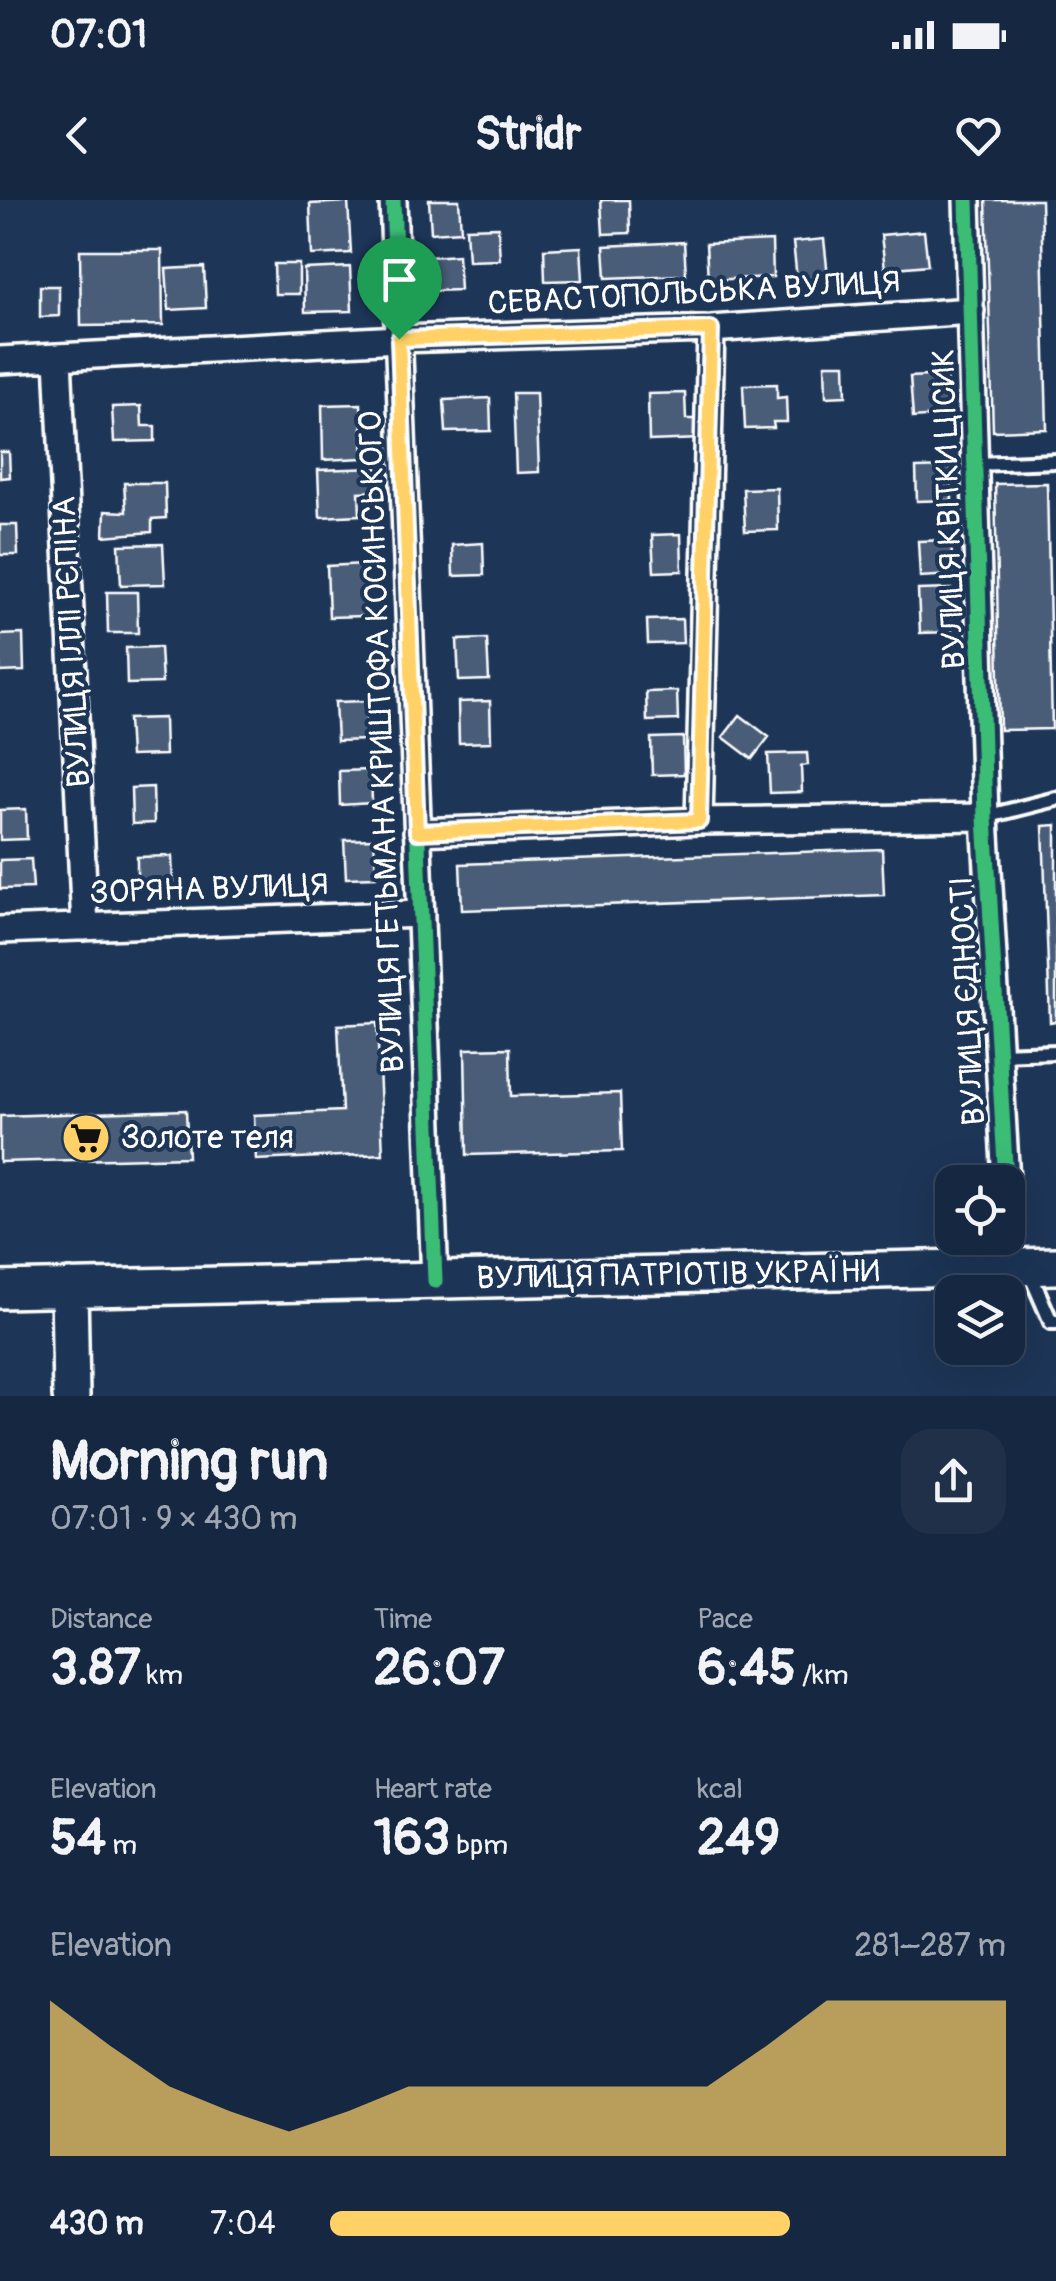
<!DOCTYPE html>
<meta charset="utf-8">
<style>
:root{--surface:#162841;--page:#1f3048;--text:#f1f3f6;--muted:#9ea6b1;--line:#35445a;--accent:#ffd166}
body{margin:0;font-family:Pangolin,sans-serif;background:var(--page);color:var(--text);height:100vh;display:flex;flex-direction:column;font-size:38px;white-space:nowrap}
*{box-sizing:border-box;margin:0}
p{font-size:32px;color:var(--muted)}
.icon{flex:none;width:55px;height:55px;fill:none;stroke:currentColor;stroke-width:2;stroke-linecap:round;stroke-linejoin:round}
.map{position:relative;height:1196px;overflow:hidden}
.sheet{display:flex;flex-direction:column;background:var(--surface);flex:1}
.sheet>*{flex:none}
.controls{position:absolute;left:935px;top:965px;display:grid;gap:20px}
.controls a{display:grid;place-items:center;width:90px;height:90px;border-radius:20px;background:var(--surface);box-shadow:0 10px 40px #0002,0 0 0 2px var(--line);font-size:50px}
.pin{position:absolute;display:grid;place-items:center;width:85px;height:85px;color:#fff;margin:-102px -42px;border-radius:50% 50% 50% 0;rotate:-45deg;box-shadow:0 0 10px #0007}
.pin .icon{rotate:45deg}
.round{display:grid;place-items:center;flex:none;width:105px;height:105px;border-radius:30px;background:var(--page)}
.summary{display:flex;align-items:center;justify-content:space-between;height:170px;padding:0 50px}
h1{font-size:55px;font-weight:700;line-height:75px}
.metrics{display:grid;grid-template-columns:repeat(3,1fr);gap:15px;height:170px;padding:10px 50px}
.metrics div{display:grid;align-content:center}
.metrics b{font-size:50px;font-weight:700}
.metrics small{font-size:28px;font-weight:400}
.metrics p{font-size:28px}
.chart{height:280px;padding:20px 50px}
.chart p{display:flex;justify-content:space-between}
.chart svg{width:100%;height:180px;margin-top:10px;fill:var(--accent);opacity:.7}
ul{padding:0 50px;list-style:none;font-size:32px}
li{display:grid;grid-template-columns:160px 120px 1fr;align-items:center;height:75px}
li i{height:25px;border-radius:12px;background:var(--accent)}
.status{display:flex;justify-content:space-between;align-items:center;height:70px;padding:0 50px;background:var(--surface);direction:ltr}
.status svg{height:28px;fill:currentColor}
header{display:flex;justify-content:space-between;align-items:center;height:130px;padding:0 50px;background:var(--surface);font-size:45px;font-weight:700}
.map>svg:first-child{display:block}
</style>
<div class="status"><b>07:01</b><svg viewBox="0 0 49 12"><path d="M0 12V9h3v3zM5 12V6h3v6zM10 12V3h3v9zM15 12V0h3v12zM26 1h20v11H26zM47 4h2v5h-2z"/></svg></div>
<header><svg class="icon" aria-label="back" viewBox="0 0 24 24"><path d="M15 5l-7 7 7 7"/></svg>Stridr<svg class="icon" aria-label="heart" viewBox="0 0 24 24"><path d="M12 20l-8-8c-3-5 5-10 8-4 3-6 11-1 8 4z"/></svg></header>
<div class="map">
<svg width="1056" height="1196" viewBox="0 0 1056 1196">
<rect width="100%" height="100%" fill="#1d3557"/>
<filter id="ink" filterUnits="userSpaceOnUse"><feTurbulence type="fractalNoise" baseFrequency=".01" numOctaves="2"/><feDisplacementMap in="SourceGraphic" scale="20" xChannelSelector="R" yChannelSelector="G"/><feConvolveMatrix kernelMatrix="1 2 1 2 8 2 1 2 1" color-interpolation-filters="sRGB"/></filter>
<g filter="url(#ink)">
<path fill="#4a5d79" stroke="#fff" stroke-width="2.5" d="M429,0H459L461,31L431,33Z
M601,0H629L630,33L603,34Z
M986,0H1041L1047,229L993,231Z
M348,2L351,53L312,55L310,4Z
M498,27L500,60L468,61L466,28Z
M924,31L928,65L885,69L881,35Z
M824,39L828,76L797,79L793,42Z
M772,41L773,77L708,80L706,44Z
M684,42L686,75L606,78L604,46Z
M581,47L583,80L545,81L544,49Z
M80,50H162L163,125L81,126Z
M458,55L460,90L431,91L429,57Z
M274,64H299V94H275Z
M204,67L206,108L169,110L166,69Z
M350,67L352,111L305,112L304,69Z
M40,86H59V116L40,117Z
M825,164H845L846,196L826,197Z
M946,175L949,215L913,218L910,177Z
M777,184V198L786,197L787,222H773L774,228L745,229L743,185Z
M513,193H536L539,272L516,273Z
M685,193L686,219H701V239L649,241L648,194Z
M490,198L491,231L446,232L444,200Z
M361,204L363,258L323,260L322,205Z
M141,206L142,226H155V241L114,242L112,207Z
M0,252H9L10,277L0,278Z
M951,267L952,300L917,301L916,268Z
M377,268L378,291L359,292L360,315L320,317L318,270Z
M124,283H165L166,318L152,319V332L104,336L105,311L126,312Z
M1047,283L1052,529L1000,530L995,284Z
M777,288L778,330L745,331L743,289Z
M0,325H17L18,355H0Z
M681,334L682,371L654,372L652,335Z
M951,340L953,375L920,377L918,341Z
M483,343L484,375L453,376L452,345Z
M163,344L165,384L121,385L119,345Z
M364,364L365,416L329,417L327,366Z
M951,389L952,432L920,433L918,390Z
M107,392H137L138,433H108Z
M682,419L683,443L648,444L647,420Z
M23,434L24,471L0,472V435Z
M487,439L489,480L459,481L457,440Z
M160,447L162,483L127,484L126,448Z
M677,491L678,520L647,521L646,492Z
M366,501L367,540L337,541L335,502Z
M490,501L491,542L459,543L458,502Z
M740,515L769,537L752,559L723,537Z
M164,518L165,555L130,556L128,519Z
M683,537L684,574L652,575L651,538Z
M807,553L808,565L801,566L802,592L770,593L768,554Z
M371,570L372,603L340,605L339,571Z
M153,587L154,623L132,624L131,588Z
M26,609L27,639L0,640V610Z
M1056,625V821L1050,822L1043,626Z
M374,639L376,677L346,678L344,640Z
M882,649L884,695L462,710L460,664Z
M172,656L173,683L137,685V657Z
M31,659L33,688L0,689V660Z
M377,823L383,954L256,960L254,915L342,911L338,825Z
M510,848L511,896L620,893L622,951L467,955L465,849Z
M186,910L188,957L0,962V916Z"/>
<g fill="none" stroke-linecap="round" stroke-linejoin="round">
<g stroke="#fff" stroke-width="20">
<path id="lane" d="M975,264L1056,261
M985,617L1056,599
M999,854L1056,852
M1028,1069L1051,1122H1056"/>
</g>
<g stroke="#fff" stroke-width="32">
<path id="street" d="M393,0L435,1081
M967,0L985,617L1006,982
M58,158L85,727
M0,160L399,139L711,129L971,111
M699,621L711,129
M417,632L699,621L985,617
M0,730L421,714
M1008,1014L1010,1067"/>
</g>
<g stroke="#fff" stroke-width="42">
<path id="secondary" d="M69,1088L71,1196
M0,1090L1056,1066"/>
</g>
<use href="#lane" stroke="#1d3557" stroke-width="12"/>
<use href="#street" stroke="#1d3557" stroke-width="25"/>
<use href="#secondary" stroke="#1d3557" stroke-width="35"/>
<g stroke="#1d3557" stroke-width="21">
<path id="cycleway" d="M393,0L435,1081
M967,0L985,617L1006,982"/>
</g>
<use href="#cycleway" stroke="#3abd76" stroke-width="15"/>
</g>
</g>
<g fill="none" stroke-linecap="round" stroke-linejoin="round" filter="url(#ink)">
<g stroke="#fff" stroke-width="20">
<path id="route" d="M711,129L699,621L417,632L399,139Z"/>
</g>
<use href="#route" stroke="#ffd166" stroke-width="12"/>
</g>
<defs>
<g id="supermarket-disc" transform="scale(2.5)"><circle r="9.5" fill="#ffd166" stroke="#1d3557"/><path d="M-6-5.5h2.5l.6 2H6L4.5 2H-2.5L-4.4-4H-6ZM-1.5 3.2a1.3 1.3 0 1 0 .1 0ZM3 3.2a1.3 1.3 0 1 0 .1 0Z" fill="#111"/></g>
</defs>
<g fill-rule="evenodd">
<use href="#supermarket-disc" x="86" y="938"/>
</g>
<g text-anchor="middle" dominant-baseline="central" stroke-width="8" stroke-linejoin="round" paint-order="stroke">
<g font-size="32" fill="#fff" stroke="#1d3557">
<text transform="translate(694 93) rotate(-3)">СЕВАСТОПОЛЬСЬКА ВУЛИЦЯ</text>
<text transform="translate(949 309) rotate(-92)">ВУЛИЦЯ КВІТКИ ЦІСИК</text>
<text transform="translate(72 442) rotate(-93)">ВУЛИЦЯ ІЛЛІ РЄПІНА</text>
<text transform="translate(382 542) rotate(-92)">ВУЛИЦЯ ГЕТЬМАНА КРИШТОФА КОСИНСЬКОГО</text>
<text transform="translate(209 689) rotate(-2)">ЗОРЯНА ВУЛИЦЯ</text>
<text transform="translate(968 801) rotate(-93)">ВУЛИЦЯ ЄДНОСТІ</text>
<text transform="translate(678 1075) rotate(-1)">ВУЛИЦЯ ПАТРІОТІВ УКРАЇНИ</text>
</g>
<g font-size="32" fill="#fff" stroke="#1d3557" text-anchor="start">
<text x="121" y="938">Золоте теля</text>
</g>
</g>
</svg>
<div class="controls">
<a><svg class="icon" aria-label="locate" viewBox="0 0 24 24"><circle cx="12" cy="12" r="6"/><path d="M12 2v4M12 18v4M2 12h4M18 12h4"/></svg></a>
<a><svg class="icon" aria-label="layers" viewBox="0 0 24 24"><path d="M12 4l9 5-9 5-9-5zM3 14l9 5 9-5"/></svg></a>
</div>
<div class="pin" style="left:399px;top:139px;background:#1e9e55"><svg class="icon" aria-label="arrive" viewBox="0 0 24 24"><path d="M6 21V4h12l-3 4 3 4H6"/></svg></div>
</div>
<section class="sheet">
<div class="summary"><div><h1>Morning run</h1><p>07:01 · 9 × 430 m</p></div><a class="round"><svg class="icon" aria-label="share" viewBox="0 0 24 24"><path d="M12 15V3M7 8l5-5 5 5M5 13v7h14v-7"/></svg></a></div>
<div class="metrics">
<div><p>Distance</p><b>3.87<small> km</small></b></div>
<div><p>Time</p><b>26:07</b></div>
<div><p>Pace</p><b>6:45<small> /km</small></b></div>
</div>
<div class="metrics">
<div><p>Elevation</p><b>54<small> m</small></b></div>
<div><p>Heart rate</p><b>163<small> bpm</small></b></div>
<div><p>kcal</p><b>249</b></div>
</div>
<div class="chart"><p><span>Elevation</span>281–287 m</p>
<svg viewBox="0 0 160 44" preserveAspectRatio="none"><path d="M0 44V6L10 17L20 27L30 33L40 38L50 33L60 27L70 27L80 27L90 27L100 27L110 27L120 17L130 6L140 6L150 6L160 6V44z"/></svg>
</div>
<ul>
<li><b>430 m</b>7:04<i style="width:68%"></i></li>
</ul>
</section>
